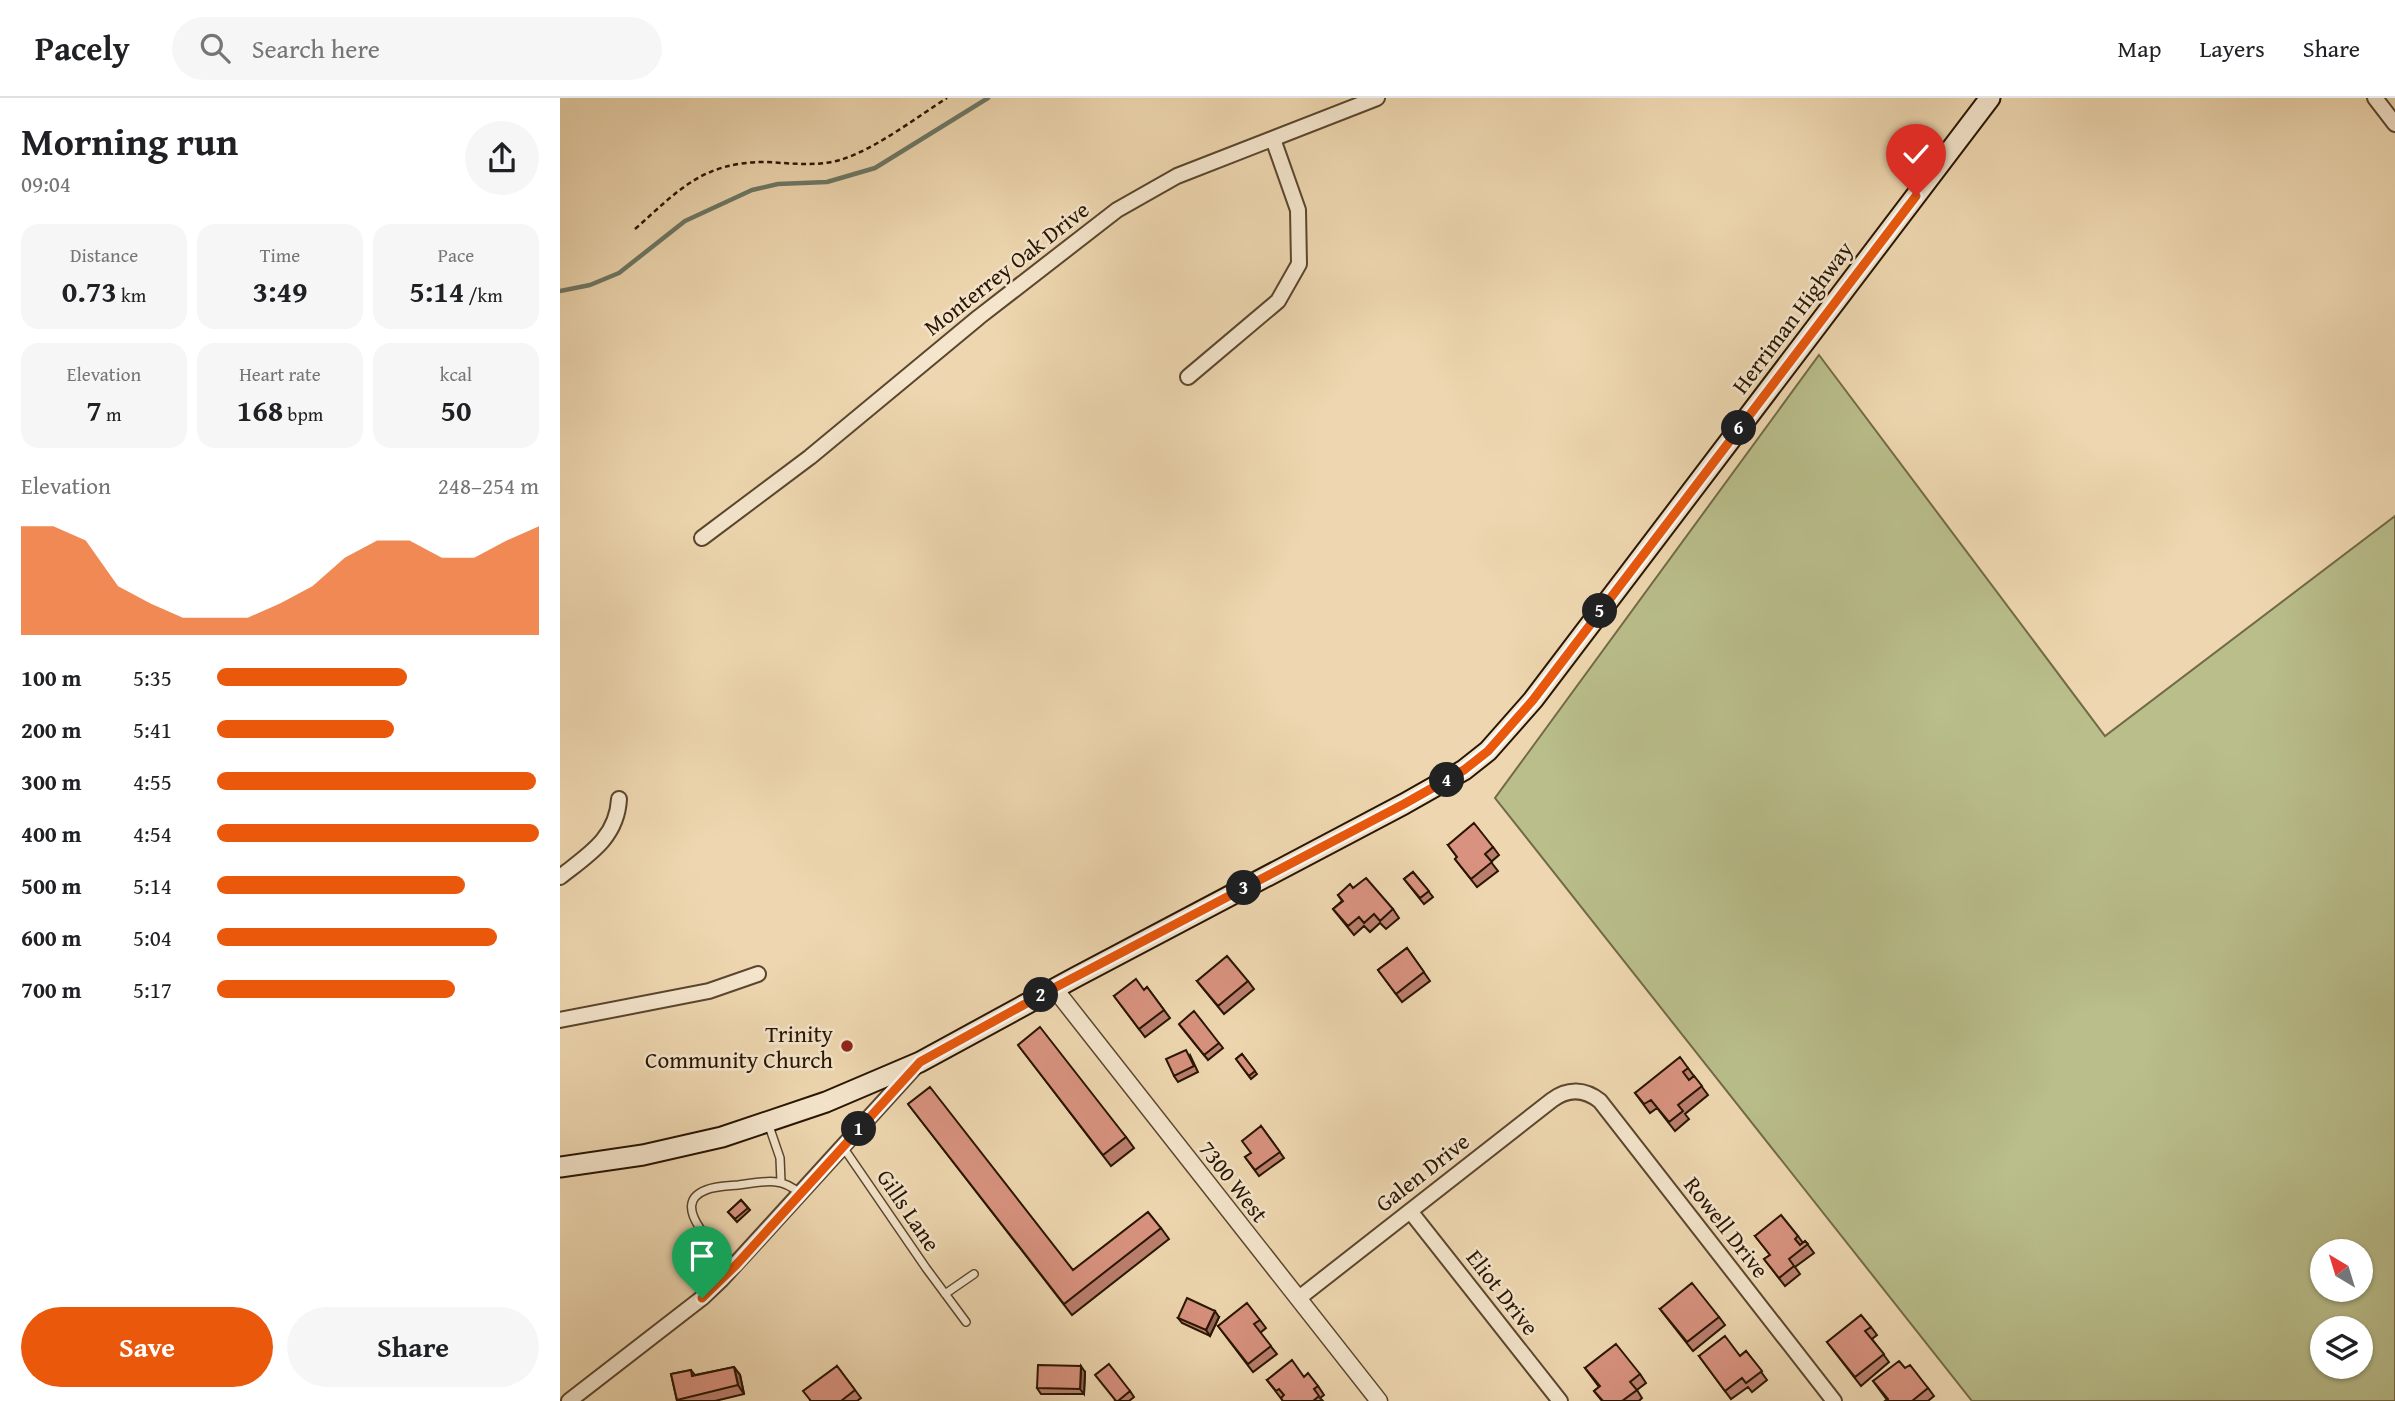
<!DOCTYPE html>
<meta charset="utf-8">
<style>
:root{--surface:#fff;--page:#f6f6f6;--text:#202124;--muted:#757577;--line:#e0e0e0;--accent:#ea580c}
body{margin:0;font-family:"Gentium Book Plus",serif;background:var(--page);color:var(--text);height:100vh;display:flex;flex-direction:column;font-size:26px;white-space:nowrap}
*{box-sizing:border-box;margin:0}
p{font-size:23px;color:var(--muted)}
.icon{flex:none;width:38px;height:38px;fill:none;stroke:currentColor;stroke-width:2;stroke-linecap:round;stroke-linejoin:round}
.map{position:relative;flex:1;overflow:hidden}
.details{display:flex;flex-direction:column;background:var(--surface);width:560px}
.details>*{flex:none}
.needle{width:46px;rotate:322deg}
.controls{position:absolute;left:1750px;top:1141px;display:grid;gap:14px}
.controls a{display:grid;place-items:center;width:63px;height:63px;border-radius:50%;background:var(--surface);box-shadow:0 2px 5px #0004;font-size:35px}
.pin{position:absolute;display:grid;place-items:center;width:60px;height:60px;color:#fff;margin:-72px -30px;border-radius:50% 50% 50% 0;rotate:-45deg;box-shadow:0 0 7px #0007}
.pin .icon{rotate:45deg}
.km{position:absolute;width:35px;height:35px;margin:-18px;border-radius:50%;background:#222;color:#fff;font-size:19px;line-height:35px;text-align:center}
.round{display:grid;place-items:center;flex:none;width:74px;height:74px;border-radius:37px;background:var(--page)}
.head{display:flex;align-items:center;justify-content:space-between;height:119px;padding:0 21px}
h1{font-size:38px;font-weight:700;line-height:52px}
.metrics{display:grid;grid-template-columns:repeat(3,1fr);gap:10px;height:119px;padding:7px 21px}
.metrics div{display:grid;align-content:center;border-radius:18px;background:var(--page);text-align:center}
.metrics b{font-size:30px;font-weight:700}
.metrics small{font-size:19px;font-weight:400}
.metrics p{font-size:19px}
.chart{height:196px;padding:14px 21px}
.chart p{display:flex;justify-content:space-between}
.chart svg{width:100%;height:126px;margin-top:7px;fill:var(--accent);opacity:.7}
.button{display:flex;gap:14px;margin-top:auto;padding:14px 21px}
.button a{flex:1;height:80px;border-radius:42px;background:var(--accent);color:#fff;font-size:28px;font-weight:700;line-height:80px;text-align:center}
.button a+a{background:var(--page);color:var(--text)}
ul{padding:0 21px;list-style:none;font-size:23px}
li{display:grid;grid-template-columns:112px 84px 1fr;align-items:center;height:52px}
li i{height:18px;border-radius:9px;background:var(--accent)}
header{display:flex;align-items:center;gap:42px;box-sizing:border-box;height:98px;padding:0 35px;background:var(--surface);border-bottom:2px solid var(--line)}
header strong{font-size:33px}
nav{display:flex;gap:38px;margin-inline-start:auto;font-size:24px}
.search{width:490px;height:63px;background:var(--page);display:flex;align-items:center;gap:18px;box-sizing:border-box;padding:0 24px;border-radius:38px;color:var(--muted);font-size:26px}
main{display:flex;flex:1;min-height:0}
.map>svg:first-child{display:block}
</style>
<header>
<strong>Pacely</strong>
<div class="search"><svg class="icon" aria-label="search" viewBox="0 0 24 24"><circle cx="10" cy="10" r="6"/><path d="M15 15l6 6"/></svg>Search here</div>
<nav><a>Map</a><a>Layers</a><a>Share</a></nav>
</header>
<main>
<section class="details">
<div class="head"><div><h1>Morning run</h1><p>09:04</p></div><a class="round"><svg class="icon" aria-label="share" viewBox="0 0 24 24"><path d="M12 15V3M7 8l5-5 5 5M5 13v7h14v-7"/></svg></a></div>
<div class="metrics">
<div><p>Distance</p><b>0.73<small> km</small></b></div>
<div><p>Time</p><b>3:49</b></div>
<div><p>Pace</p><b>5:14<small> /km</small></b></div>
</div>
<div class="metrics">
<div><p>Elevation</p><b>7<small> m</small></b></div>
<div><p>Heart rate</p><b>168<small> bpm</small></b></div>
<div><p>kcal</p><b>50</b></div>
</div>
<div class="chart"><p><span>Elevation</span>248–254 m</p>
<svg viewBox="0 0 160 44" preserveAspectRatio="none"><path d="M0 44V6L10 6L20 11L30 27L40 33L50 38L60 38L70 38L80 33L90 27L100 17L110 11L120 11L130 17L140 17L150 11L160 6V44z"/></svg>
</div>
<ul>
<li><b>100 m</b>5:35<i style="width:59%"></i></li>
<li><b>200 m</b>5:41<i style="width:55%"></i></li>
<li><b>300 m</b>4:55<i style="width:99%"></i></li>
<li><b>400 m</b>4:54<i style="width:100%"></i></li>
<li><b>500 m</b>5:14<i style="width:77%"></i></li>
<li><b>600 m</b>5:04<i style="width:87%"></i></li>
<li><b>700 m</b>5:17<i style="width:74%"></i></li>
</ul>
<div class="button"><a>Save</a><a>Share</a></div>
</section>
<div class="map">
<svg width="1835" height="1303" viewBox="0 0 1835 1303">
<rect width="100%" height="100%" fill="#eed7b0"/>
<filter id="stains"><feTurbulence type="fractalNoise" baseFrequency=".00286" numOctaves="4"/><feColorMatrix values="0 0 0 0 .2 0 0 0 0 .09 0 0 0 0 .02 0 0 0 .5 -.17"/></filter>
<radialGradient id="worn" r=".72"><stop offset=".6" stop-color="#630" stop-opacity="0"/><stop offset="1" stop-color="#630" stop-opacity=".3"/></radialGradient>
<path fill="#b9be8b" stroke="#716a46" stroke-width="2" fill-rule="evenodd" d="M1259,257L1545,638L1835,418V1303H1412L935,700ZM1762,1153H1801V1192H1762ZM1762,1230H1801V1269H1762Z"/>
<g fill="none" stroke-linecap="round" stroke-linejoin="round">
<path stroke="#6d7866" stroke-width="4.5" d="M0,193L30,187L59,175L125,123L192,92L218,86L267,84L315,70L428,0"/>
<g stroke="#5a462e" stroke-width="10">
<path id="service" d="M208,1025L220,1060L221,1084
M283,1049L366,1170L406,1224
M175,1166C160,1154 106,1107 146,1092C156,1088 168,1088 178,1087C201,1084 221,1078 239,1095
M385,1196L414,1176"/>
</g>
<g stroke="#5a462e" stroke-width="18">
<path id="minor" d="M1815,0L1835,26
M628,279L718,203L739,166L738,112L713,41
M142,440L250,359L419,219L557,112L617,78L817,0
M0,779C28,757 57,740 59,701
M0,922L149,893L198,876
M850,1113L1000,1303
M739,1200L992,1002C1008,990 1025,991 1040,1003L1274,1303
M9,1303L142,1200L161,1182L357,967"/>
</g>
<g stroke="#5a462e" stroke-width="19">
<path id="tertiary" d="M494,890L819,1303"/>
</g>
<g stroke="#291502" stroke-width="23">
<path id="secondary" d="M0,1069L83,1057L162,1039L266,1004L360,964L516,879L844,706L904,672L928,653L973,602L1430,0"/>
</g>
<path stroke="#291502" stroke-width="2.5" stroke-dasharray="5 3.5" stroke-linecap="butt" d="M75,131C118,93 142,64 205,64C230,65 255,69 280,62C314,52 357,19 387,0"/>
<use href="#service" stroke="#f4e5cc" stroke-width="7"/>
<use href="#minor" stroke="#f4e5cc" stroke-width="14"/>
<use href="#tertiary" stroke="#f4e5cc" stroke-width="16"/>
<use href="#secondary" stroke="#f4e5cc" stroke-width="19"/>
</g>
<path fill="#ba7e6d" stroke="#291502" stroke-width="2" d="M888,747L933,749L939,757L931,764L938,773L917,789L895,761L897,759Z
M853,774L873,799L864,806L844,781Z
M793,790L833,811L839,820L826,831L820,825L810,834L804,828L794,837L773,811L782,803L778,797Z
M847,850L870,883L842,904L818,872Z
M637,883H688L694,891L664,916Z
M587,889L610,920L585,939L554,898L584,892Z
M619,926L659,945L663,950L648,962Z
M458,947L566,1039L574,1050L551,1068Z
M682,956L697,976L691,981L676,961Z
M630,957L638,974L618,984L614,978Z
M1128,970L1148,997L1125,1016L1129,1021L1115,1033L1097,1010L1090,1015L1075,995Z
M348,1006L513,1172L601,1130L609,1141L512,1217Z
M701,1028L724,1060L699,1078L685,1059L691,1055Z
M181,1102L190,1112L177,1124L168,1114Z
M1195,1138H1238L1243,1145L1245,1143L1254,1155L1235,1169L1240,1176L1225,1188L1204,1161L1210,1157Z
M1100,1211L1159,1219L1165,1227L1133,1253Z
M659,1219L650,1238L622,1225L618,1220Z
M700,1222L706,1230L700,1235L717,1256L693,1274L658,1228Z
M1311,1229L1317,1237L1312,1241L1329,1264L1301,1288L1267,1244Z
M1186,1253L1207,1282L1192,1294L1188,1289L1171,1301L1139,1258H1180Z
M277,1268L301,1300L297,1303H250Z
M174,1269L180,1277L184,1296L155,1303H117L111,1276L131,1272L135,1277Z
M1025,1270L1080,1276L1086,1285L1077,1292L1082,1300L1079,1303H1042L1034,1293L1039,1289Z
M1345,1270L1368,1290L1374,1298L1368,1303H1325L1327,1302L1313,1283Z
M525,1274L524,1296H481L477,1290Z
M744,1279L758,1288L764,1297L760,1300L763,1303H723L707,1282Z
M570,1293L574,1299L569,1303H555Z"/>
<path fill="#976659" stroke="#291502" stroke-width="2" d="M655,1213L659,1219L650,1238L646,1232Z
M521,1268L525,1274L524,1296L520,1291Z
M174,1269L180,1277L184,1296L178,1287Z"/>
<path fill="#d8927f" stroke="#291502" stroke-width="2" d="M914,725L933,749L925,756L932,764L911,781L895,761L897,759L888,747Z
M853,774L869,793L860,800L844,781Z
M806,780L833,811L820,823L814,816L804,825L799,819L788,828L773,811L783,803L778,797L790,786L793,790Z
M847,850L864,874L836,896L818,872Z
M667,858L688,883L658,908L637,883Z
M576,881L584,892L587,889L604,912L579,931L554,898Z
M634,913L659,945L644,957L619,926Z
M480,929L566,1039L543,1057L458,947Z
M626,952L634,968L614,978L606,961Z
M682,956L695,973L689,978L676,961Z
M1120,959L1128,970L1123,974L1129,982L1134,978L1142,988L1118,1007L1123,1013L1109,1024L1091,1002L1084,1006L1075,995Z
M370,989L513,1172L588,1114L601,1130L504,1206L348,1006Z
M701,1028L720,1054L695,1072L685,1059L691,1055L682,1043Z
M181,1102L188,1110L175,1121L168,1114Z
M1221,1117L1238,1138L1235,1141L1240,1147L1245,1143L1248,1146L1229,1161L1234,1168L1219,1180L1204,1161L1210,1157L1195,1138Z
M1132,1185L1159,1219L1127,1244L1100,1211Z
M627,1200L655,1213L646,1232L618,1220Z
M687,1205L700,1222L694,1226L711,1248L688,1266L658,1228Z
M1301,1217L1311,1229L1305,1233L1324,1256L1295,1279L1267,1244Z
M1165,1238L1180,1258L1186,1253L1202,1273L1186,1285L1182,1280L1165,1293L1139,1258Z
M1056,1246L1080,1276L1070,1284L1077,1292L1062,1303H1043L1034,1293L1040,1288L1025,1270Z
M732,1262L744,1279L748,1275L758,1288L754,1291L759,1298L753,1303H723L721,1300L724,1297L719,1291L716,1293L707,1282Z
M1339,1263L1345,1270L1350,1267L1368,1290L1352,1303H1325L1328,1301L1313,1283Z
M549,1266L570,1293L558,1303H556L535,1277Z
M478,1267L521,1268L520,1291L477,1290Z
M277,1268L295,1292L281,1303H251L243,1293Z
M174,1269L178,1287L117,1302L111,1276L131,1272L132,1278Z"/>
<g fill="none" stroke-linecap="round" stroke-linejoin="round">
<g stroke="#fff" stroke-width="14">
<path id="route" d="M142,1200L176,1167L360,964L494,890L844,706L904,672L928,653L973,602L1356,98"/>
</g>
<use href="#route" stroke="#ea580c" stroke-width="9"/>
</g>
<circle fill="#8f2418" stroke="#f4e5cc" stroke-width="2.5" cx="287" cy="948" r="7"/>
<g text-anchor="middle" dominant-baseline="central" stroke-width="5" stroke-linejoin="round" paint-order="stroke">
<g font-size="23" fill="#291502" stroke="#f4e5cc">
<text transform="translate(446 170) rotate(-38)">Monterrey Oak Drive</text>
<text transform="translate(1232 219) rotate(-53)">Herriman Highway</text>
<text transform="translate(862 1074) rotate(-38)">Galen Drive</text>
<text transform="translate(674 1083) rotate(52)">7300 West</text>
<text transform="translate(349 1112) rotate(56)">Gills Lane</text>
<text transform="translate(1167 1129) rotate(52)">Rowell Drive</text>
<text transform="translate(943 1194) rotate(52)">Eliot Drive</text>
</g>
<g font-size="23" fill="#291502" stroke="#f4e5cc" text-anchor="end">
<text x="273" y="935">Trinity<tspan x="273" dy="26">Community Church</tspan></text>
</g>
</g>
<rect width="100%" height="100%" filter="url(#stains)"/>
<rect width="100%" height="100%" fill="url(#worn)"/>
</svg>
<div class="controls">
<a><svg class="needle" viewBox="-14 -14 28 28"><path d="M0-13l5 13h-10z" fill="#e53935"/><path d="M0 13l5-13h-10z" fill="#757577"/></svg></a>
<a><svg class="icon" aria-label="layers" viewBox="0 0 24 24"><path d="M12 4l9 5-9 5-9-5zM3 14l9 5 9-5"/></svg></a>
</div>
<div class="pin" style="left:142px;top:1200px;background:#1e9e55"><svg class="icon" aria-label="arrive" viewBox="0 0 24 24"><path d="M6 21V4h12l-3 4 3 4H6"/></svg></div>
<div class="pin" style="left:1356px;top:98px;background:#d93025"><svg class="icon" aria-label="check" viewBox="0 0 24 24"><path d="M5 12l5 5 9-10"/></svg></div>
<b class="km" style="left:299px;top:1031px">1</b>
<b class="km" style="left:481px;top:897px">2</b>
<b class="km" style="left:684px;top:790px">3</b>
<b class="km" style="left:887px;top:682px">4</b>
<b class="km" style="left:1040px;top:513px">5</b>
<b class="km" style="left:1179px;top:330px">6</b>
</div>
</main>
